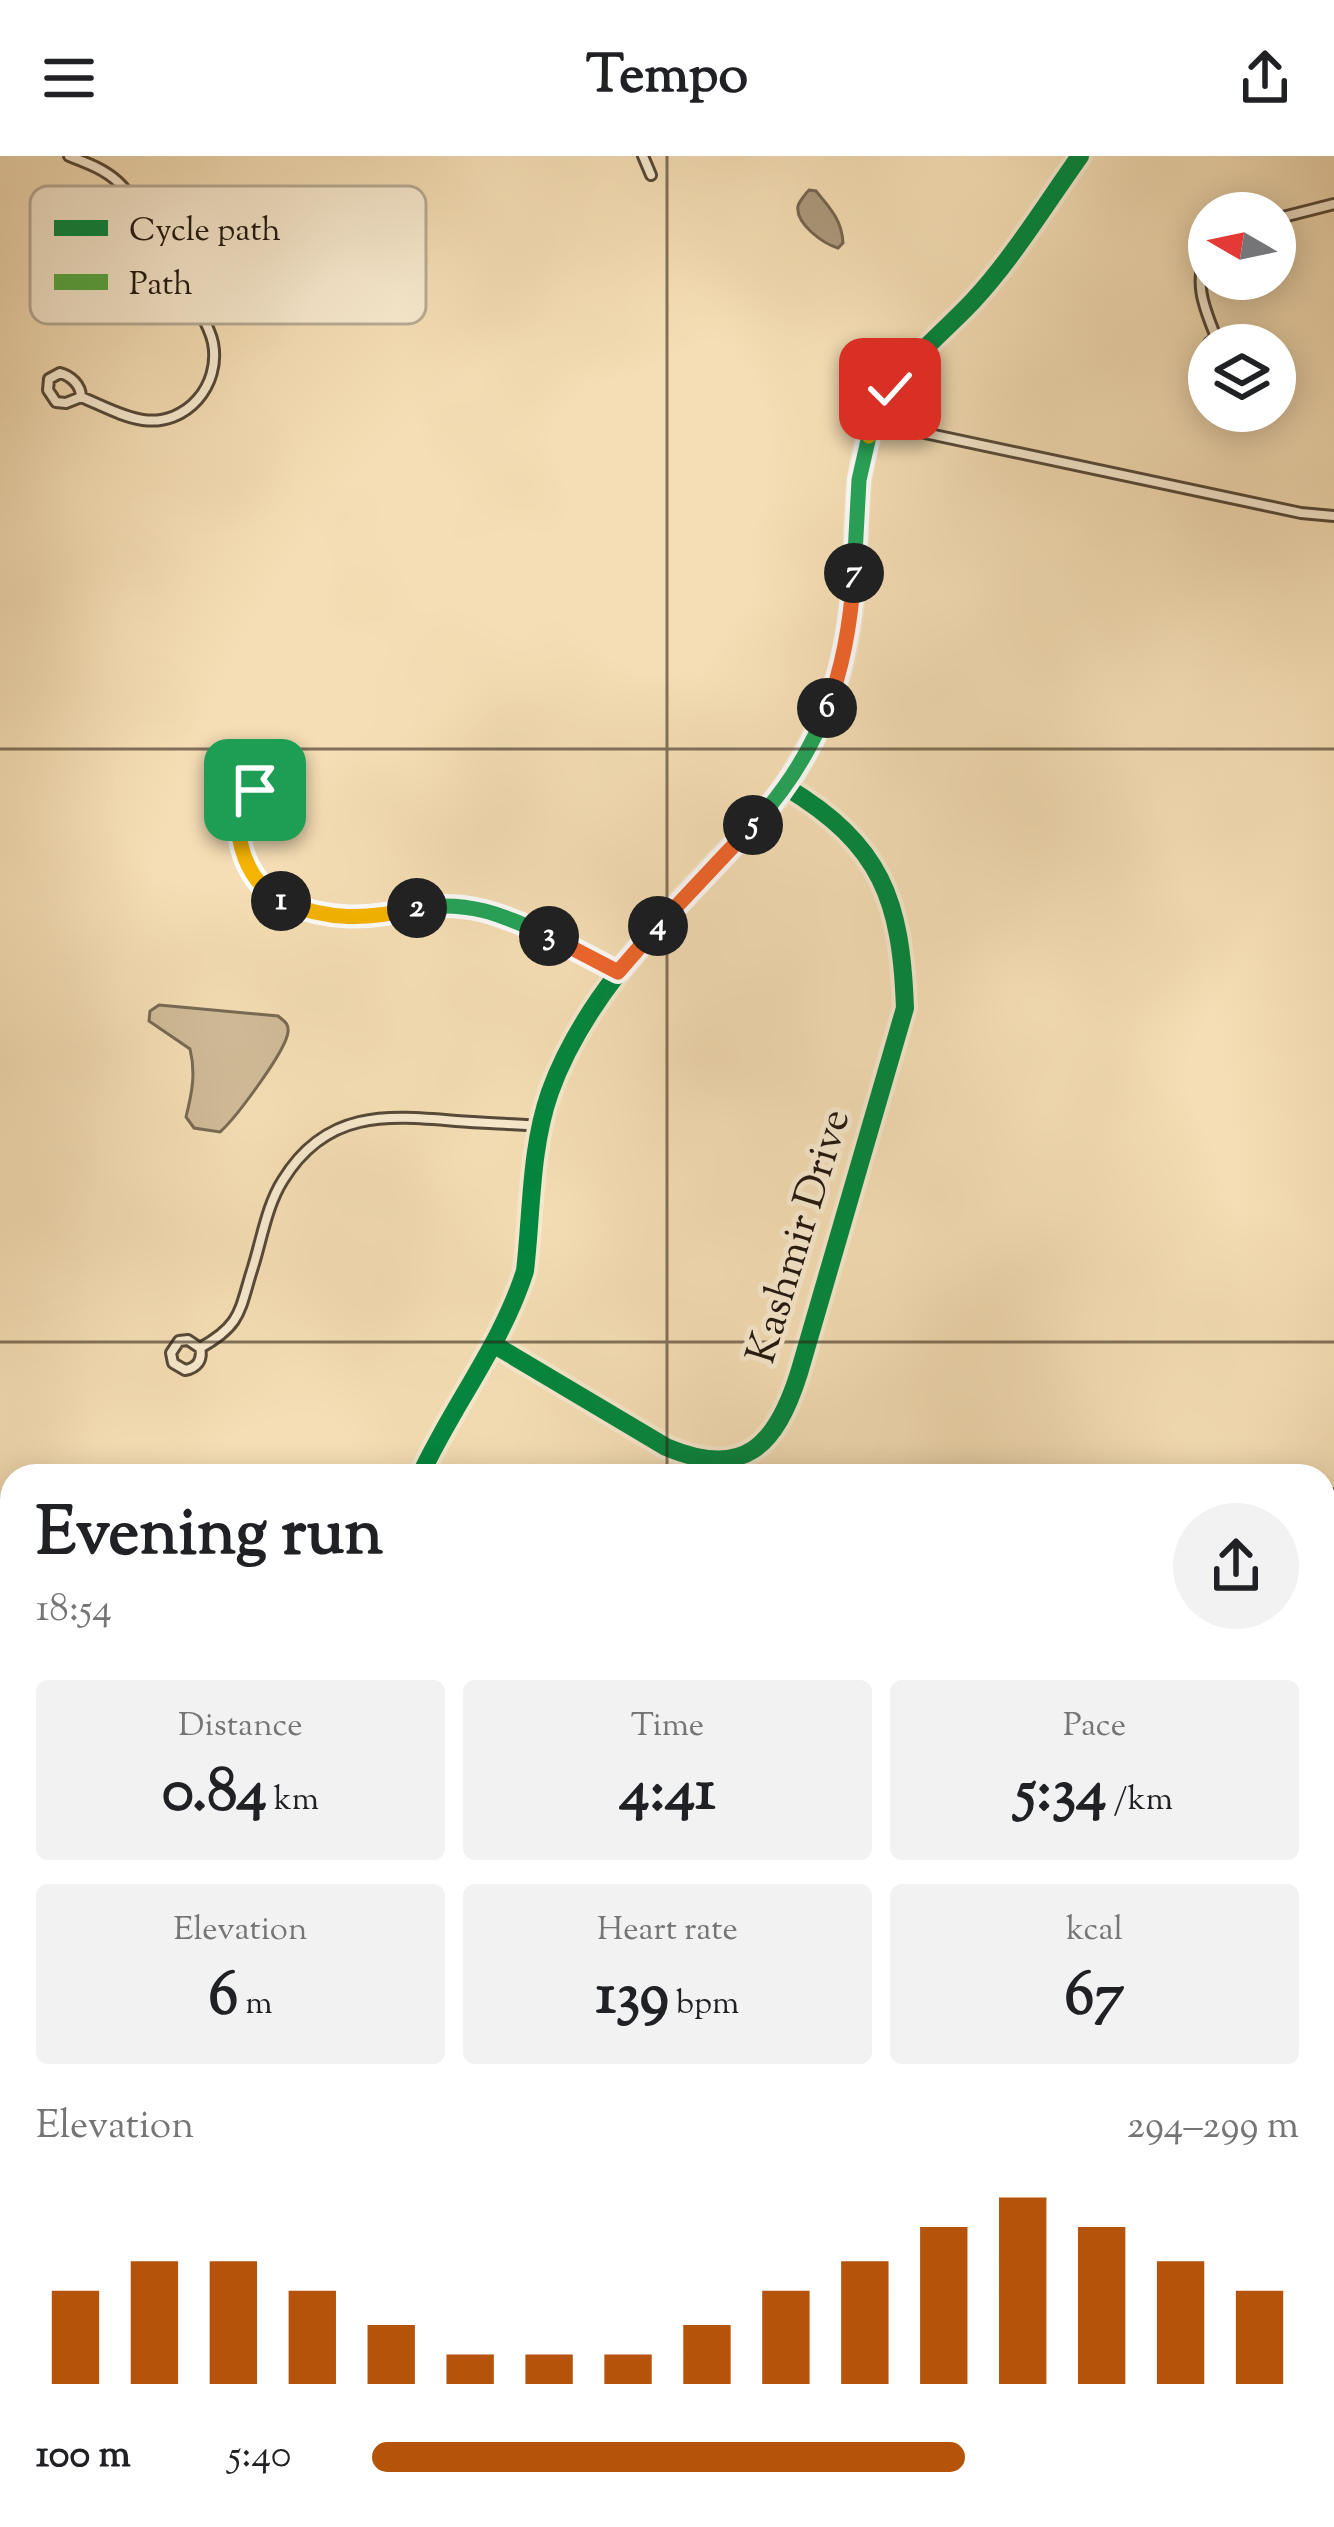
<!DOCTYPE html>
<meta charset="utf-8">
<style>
:root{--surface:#fff;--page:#f2f2f2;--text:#202124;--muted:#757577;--accent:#b45309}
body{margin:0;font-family:"Sorts Mill Goudy",serif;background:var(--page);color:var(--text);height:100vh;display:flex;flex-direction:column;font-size:45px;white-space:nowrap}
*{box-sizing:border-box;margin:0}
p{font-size:39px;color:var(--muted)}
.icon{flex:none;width:66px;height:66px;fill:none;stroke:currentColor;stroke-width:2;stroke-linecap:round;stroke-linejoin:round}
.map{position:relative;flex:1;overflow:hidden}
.drawer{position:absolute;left:0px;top:1308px;width:1335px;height:1065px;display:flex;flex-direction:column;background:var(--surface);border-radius:36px 36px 0 0;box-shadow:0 6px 30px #0003}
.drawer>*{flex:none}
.needle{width:78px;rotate:279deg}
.controls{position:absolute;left:1188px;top:36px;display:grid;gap:24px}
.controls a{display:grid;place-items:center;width:108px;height:108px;border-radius:50%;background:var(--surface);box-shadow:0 6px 30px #0003;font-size:60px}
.pin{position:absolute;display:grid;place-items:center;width:102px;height:102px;color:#fff;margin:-51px;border-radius:24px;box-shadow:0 6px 18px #0006}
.km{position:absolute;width:60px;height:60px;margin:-30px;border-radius:50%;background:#222;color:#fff;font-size:33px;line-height:60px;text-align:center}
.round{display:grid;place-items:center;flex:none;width:126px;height:126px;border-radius:63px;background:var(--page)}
.headline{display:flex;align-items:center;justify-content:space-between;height:204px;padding:0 36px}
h1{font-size:66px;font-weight:700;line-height:90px}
.figures{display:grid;grid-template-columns:repeat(3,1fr);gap:18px;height:204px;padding:12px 36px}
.figures div{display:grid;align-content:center;border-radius:12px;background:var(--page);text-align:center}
.figures b{font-size:60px;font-weight:700}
.figures small{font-size:33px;font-weight:400}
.figures p{font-size:33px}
.chart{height:336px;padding:24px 36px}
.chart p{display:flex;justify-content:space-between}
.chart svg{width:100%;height:216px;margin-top:12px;stroke:var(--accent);stroke-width:6}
ul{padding:0 36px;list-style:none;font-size:39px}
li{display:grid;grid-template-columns:192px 144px 1fr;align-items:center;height:90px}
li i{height:30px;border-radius:15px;background:var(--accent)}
header{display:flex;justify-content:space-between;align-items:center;height:156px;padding:0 36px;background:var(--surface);font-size:54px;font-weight:700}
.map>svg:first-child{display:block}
</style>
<header><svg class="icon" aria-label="menu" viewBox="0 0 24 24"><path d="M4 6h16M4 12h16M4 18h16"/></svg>Tempo<svg class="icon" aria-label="share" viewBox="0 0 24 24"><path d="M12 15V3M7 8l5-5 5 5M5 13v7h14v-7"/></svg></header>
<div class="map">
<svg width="1334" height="2371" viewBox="0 0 1334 2371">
<rect width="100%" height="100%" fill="#f5deb5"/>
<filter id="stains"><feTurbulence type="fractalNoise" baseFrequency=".00167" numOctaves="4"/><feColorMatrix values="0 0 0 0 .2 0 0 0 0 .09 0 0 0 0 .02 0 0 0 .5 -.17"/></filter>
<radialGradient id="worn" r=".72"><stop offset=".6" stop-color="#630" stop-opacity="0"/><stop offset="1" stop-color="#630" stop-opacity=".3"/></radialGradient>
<path fill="#d1bc99" stroke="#786a54" stroke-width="3" d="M159,849L278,860C284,865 289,867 288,876C286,895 235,963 220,976L194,972L186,961C192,937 196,917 190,893L149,865L150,855Z
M12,2075V2361H645V2371H0V2076Z"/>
<path fill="#ad9a7d" stroke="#756651" stroke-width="3" d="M809,34L816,35C830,52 842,64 843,87L838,92C824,88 795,68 798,50C799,46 806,37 809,34Z
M1334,1476V1633L1323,1634V1477Z"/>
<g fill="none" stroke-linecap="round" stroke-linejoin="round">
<g stroke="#554938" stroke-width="14">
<path id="street" d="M69,0C87,7 104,13 118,26C138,45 150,73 164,97C177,120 208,162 213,187C221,229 187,270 143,264C122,261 101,249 81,241L66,247L56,246L48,234L49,223L60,217C71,220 81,229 81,241
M643,0L651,19
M1275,63L1334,48
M1209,93C1192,123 1204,152 1216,181L1209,187V198
M1216,181H1228L1234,189
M873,266L1301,357L1334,360
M237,664L261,660L266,653L264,640L250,634L238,643C228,730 294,768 374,761C405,759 433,745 466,749C512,756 578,792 618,816
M494,1189L666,1291C744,1324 776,1290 799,1217L905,852C901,744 882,689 786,631
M200,1192C203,1204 197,1212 185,1214L173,1207L171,1197L179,1185L188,1184L200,1192C242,1169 239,1155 253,1111C262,1082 267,1049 283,1024C326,954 386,959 456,965C484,967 512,968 540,970
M420,1320C452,1250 502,1188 525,1115C532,1055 530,993 550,936C583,844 655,772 720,703C739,683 759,665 776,643C793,622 805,597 818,573C844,522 852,463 855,406C857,358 856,309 874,263C894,214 937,183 972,146C1013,102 1045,49 1080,0
M1323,1342L1334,1338
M1323,1430L1334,1428
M1323,1684L1334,1683
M0,1700L12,1699
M1323,1779L1334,1772
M0,1944L12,1934
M1323,1951L1334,1943
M1323,2126L1334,2118
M1323,2284L1334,2294
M651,2371L653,2361"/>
</g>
<use href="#street" stroke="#f8eacf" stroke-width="8"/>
<path stroke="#52a941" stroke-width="15" stroke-dasharray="30 15" stroke-linecap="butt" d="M0,1935L8,1937
M0,2189L12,2183
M278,2361L279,2371"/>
<g stroke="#f8eacf" stroke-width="26">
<path id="cycleway" d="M493,1188L666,1291C744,1324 776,1290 799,1217L905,852C901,744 882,689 786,631
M420,1320C452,1250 502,1188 525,1115C532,1055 530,993 550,936C583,844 655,772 720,703C739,683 759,665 776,643C793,622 805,597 818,573C844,522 852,463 855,406C857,358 856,309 874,263C894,214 937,183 972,146C1013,102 1045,49 1080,0"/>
</g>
<use href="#cycleway" stroke="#00873e" stroke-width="18"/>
</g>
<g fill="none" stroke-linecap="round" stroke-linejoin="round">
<g stroke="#fff" stroke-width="24">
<path id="split-1" d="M255,634L245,635L238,643C235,683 244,723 281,745"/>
</g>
<g stroke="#fff" stroke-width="24">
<path id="split-2" d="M281,745C329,765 367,764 417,752"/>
</g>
<g stroke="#fff" stroke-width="24">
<path id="split-3" d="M417,752C470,744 502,759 549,780"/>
</g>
<g stroke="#fff" stroke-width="24">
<path id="split-4" d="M549,780L618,816L658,770"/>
</g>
<g stroke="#fff" stroke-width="24">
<path id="split-5" d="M658,770L753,669"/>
</g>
<g stroke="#fff" stroke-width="24">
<path id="split-6" d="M753,669C785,635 810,596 827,552"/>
</g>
<g stroke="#fff" stroke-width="24">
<path id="split-7" d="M827,552C844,509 851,464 854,417"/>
</g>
<g stroke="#fff" stroke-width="24">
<path id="split-8" d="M854,417L859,324L869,280"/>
</g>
<g stroke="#fff" stroke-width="24">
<path id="split-9" d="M869,280L873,266L890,233"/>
</g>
<use href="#split-1" stroke="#f5b400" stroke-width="15"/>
<use href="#split-2" stroke="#f5b400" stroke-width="15"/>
<use href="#split-3" stroke="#22a559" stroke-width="15"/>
<use href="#split-4" stroke="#f0652b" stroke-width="15"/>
<use href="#split-5" stroke="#f0652b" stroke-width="15"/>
<use href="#split-6" stroke="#22a559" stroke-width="15"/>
<use href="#split-7" stroke="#f0652b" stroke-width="15"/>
<use href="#split-8" stroke="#22a559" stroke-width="15"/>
<use href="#split-9" stroke="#f5b400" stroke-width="15"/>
</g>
<path fill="none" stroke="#20170f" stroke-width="3" stroke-opacity="0.55" d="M667,0V1320M0,593H1334M0,1186H1334M0,1778H12M1323,1778H1334M667,2361V2371"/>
<g text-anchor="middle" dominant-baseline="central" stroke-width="10" stroke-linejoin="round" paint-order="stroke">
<g font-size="42" fill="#20170f" stroke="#f8eacf">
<text transform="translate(801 1081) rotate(-73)">Kashmir Drive</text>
</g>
</g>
<rect x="30" y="30" width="396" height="138" rx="18" fill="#f8eacf" stroke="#b7ab95" stroke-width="3"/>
<rect x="54" y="64" width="54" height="16" fill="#00873e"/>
<rect x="54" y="118" width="54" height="16" fill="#52a941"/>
<g font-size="33" fill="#20170f">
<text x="129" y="84">Cycle path</text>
<text x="129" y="138">Path</text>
</g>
<rect width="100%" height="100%" filter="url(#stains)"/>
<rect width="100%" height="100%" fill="url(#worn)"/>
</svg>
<div class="controls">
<a><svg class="needle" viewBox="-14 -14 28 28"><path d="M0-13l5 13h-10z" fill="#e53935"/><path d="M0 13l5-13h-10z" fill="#757577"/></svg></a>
<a><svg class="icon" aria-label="layers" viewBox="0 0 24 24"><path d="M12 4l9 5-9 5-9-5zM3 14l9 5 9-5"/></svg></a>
</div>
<div class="pin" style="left:255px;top:634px;background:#1e9e55"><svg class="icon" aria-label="arrive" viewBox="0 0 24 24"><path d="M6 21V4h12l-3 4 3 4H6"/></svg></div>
<div class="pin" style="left:890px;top:233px;background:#d93025"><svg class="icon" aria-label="check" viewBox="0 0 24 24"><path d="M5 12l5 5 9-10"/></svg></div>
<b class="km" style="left:281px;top:745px">1</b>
<b class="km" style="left:417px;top:752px">2</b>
<b class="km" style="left:549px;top:780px">3</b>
<b class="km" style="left:658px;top:770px">4</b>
<b class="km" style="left:753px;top:669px">5</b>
<b class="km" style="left:827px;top:552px">6</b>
<b class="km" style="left:854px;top:417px">7</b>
<section class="drawer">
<div class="headline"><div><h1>Evening run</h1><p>18:54</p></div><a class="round"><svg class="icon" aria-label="share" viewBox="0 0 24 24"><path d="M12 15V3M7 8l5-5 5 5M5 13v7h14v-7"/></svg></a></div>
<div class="figures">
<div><p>Distance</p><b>0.84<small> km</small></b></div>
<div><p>Time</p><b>4:41</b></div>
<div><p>Pace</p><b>5:34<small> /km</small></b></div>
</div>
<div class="figures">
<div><p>Elevation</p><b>6<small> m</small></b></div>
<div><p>Heart rate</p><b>139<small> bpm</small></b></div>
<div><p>kcal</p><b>67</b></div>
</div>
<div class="chart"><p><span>Elevation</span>294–299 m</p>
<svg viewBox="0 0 160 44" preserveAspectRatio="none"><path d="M5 44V25M15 44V19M25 44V19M35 44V25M45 44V32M55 44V38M65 44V38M75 44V38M85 44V32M95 44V25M105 44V19M115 44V12M125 44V6M135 44V12M145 44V19M155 44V25"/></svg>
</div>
<ul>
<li><b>100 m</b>5:40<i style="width:64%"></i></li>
</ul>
</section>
</div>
